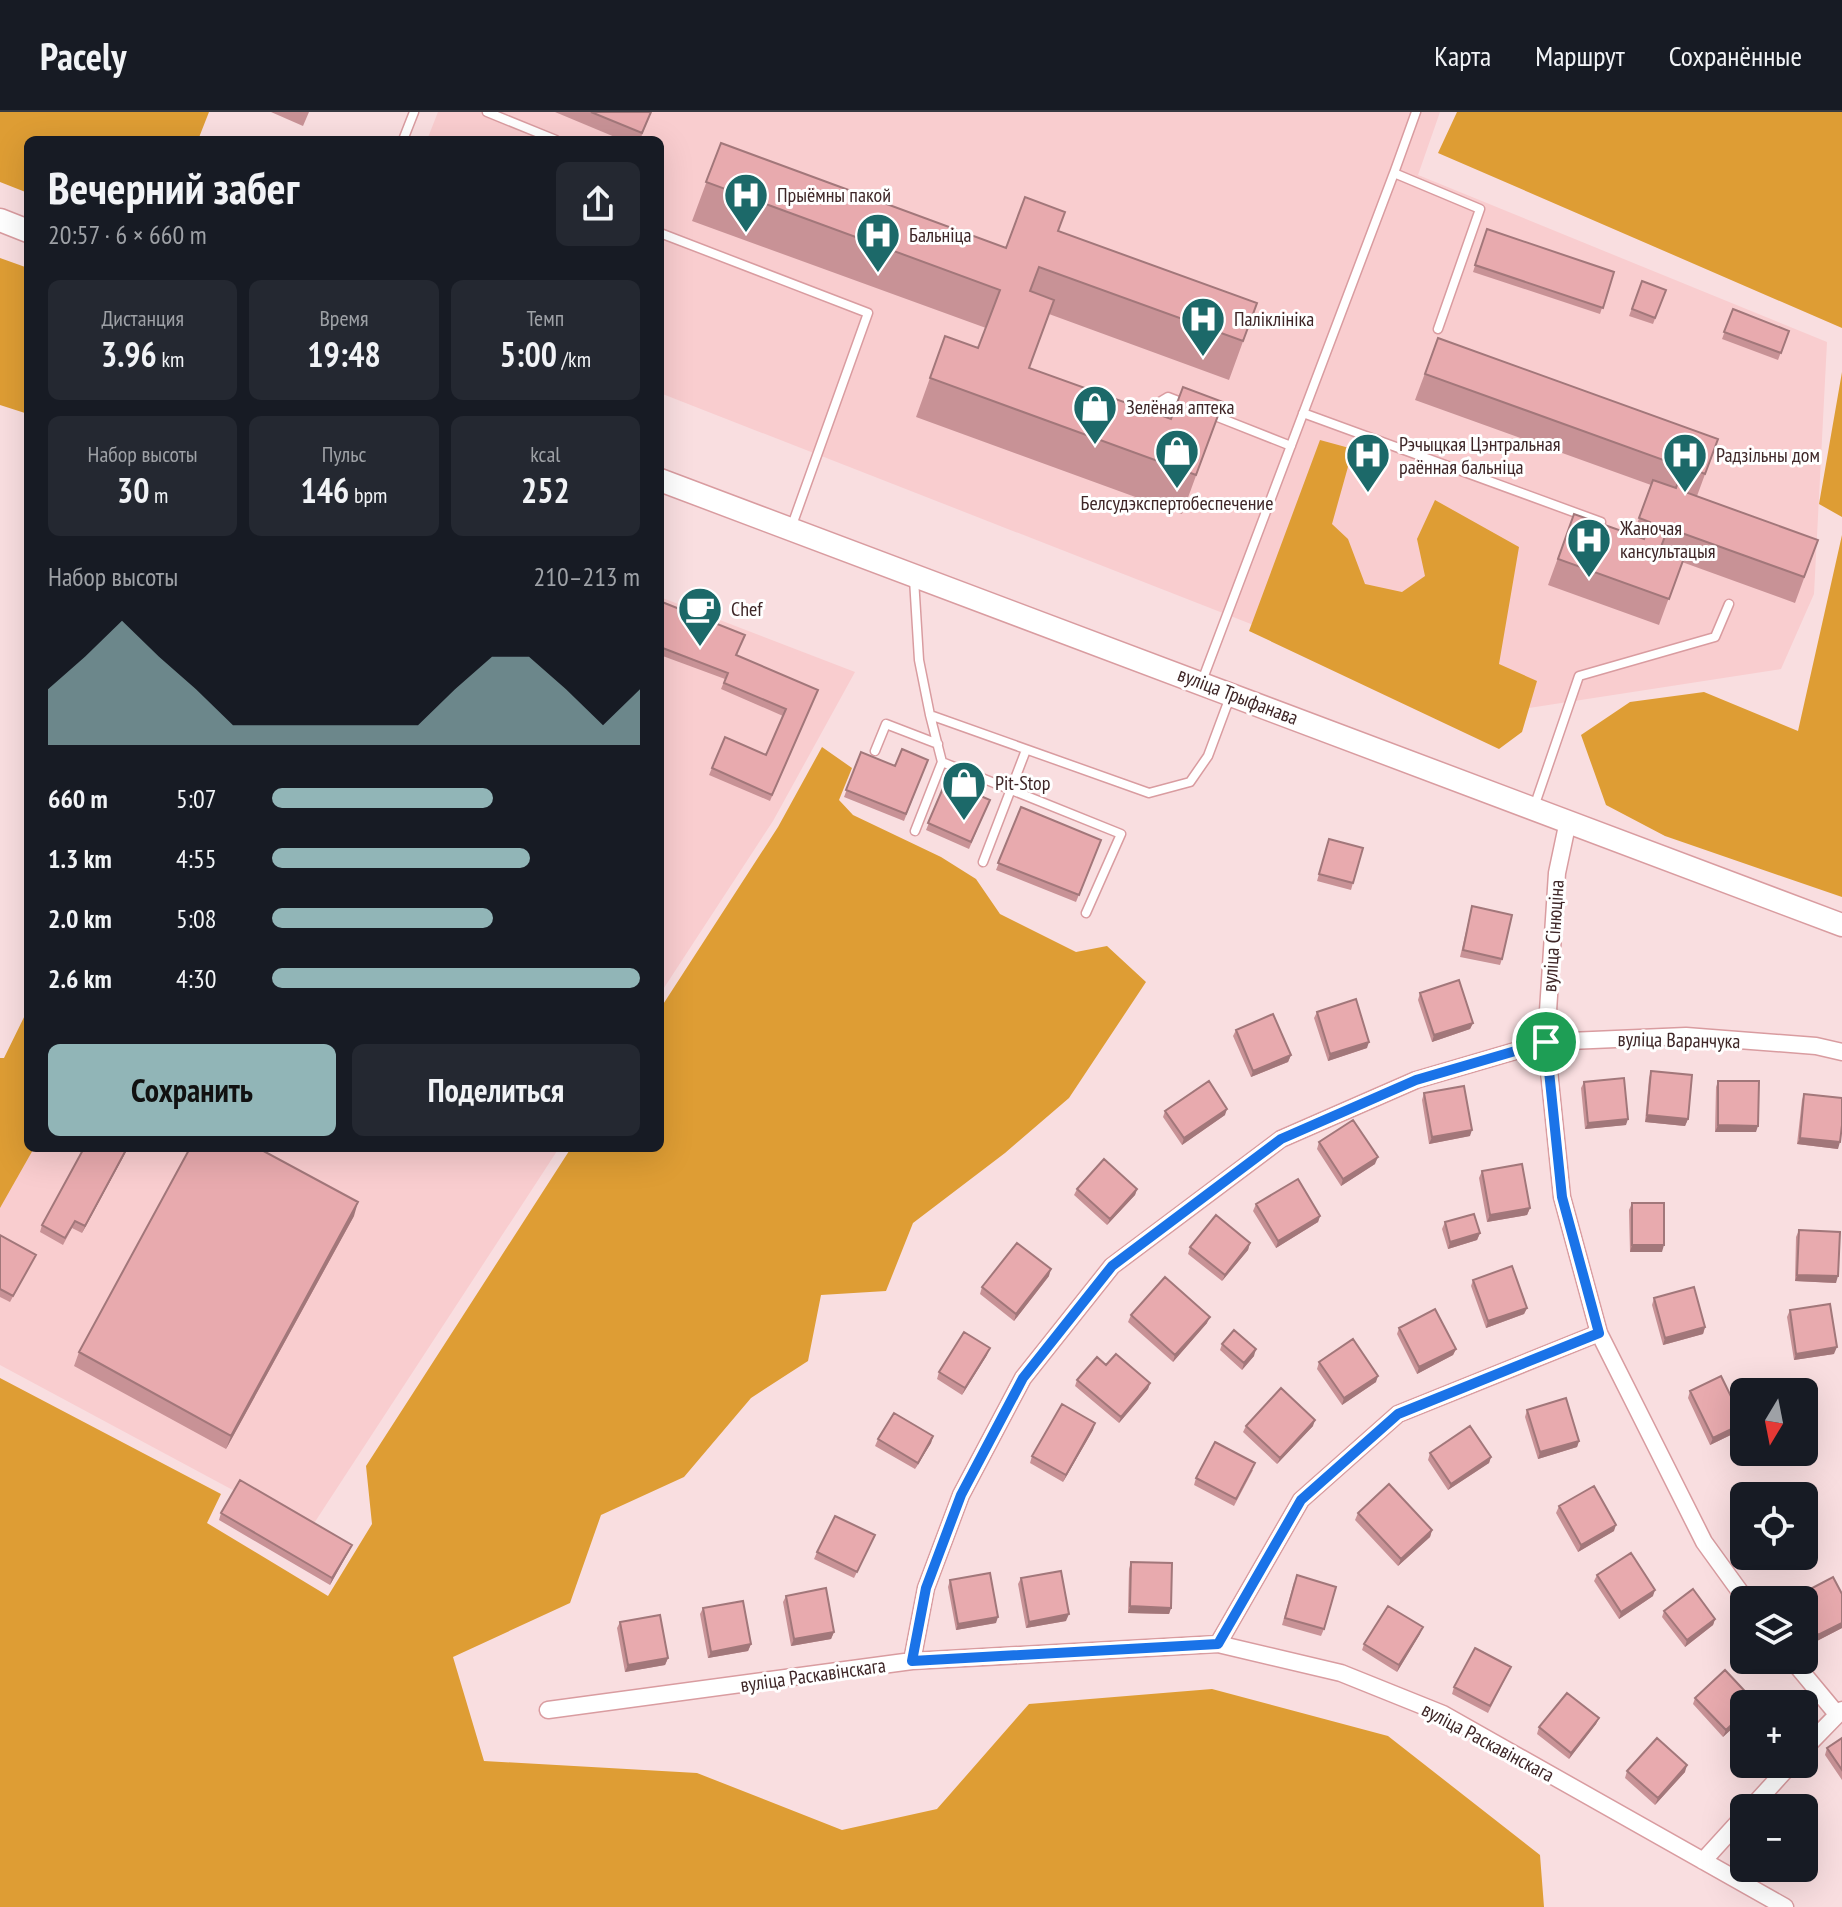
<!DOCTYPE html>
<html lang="ru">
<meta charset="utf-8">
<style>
:root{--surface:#171b24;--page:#242831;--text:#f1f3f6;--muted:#9ea1a6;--line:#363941;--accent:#91b5b7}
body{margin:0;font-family:"PT Sans Narrow",sans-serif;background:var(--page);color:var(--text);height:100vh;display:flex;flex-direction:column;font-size:30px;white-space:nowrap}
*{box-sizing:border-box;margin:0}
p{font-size:26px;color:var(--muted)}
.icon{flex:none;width:44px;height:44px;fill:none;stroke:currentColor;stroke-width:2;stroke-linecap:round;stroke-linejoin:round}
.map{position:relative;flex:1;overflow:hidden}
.panel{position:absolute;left:24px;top:24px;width:640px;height:1016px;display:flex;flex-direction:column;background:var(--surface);border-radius:12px;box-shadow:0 8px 32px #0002}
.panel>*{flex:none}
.needle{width:52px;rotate:190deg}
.tools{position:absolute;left:1730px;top:1266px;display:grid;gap:16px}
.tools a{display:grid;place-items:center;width:88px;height:88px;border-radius:12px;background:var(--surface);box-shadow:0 8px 32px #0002;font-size:40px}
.pin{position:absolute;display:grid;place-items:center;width:68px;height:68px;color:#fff;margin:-34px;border:4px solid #fff;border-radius:50%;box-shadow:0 2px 8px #0007}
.round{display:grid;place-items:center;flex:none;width:84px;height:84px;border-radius:12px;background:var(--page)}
.headline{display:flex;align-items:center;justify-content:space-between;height:136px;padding:0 24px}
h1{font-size:44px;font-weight:600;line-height:60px}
.figures{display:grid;grid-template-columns:repeat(3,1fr);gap:12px;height:136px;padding:8px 24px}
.figures div{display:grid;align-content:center;border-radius:12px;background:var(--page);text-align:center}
.figures b{font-size:34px;font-weight:600}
.figures small{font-size:22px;font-weight:400}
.figures p{font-size:22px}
.chart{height:224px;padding:16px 24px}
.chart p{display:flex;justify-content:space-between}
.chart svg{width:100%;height:144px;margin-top:8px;fill:var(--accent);opacity:.7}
.cta{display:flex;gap:16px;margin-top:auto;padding:16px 24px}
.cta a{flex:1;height:92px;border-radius:12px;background:var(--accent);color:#111;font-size:32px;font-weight:600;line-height:92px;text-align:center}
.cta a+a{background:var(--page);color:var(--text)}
ul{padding:0 24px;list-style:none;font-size:26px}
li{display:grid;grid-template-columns:128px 96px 1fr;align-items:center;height:60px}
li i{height:20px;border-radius:10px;background:var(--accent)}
header{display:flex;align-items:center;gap:48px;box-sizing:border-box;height:112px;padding:0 40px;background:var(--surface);border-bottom:2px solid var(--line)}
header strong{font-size:38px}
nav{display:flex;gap:44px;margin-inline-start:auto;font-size:28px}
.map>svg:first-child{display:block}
</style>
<header>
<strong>Pacely</strong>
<nav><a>Карта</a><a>Маршрут</a><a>Сохранённые</a></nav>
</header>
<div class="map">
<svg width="1842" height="1795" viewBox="0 0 1842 1795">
<rect width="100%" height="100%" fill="#f9dee0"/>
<path fill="#f9cdcf" d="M438,0H1440L1418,63L1827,230L1814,482L1781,557L1484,603L660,281V28H427Z
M660,485L855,560L773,709L660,882Z
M28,1036H559L309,1419L0,1253V1052Z"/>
<path fill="#de9d34" d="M0,0H209L198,28H28V81L0,70Z
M1457,0H1842V216L1438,41Z
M0,146L28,156V302L0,293Z
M1842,260V405L1819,392Z
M1320,328L1353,337L1332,412L1348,427L1365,472L1402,480L1425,464L1417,427L1435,388L1519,435L1499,552L1537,569L1522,620L1499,637L1249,519Z
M1842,423V785L1665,724L1606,693L1581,623L1630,590L1704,580L1798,619Z
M822,635L852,656L839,688L853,703L941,745L976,767L1000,802L1076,840L1107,834L1146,870L1069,986L1005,1041L913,1111L886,1179L821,1183L808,1249L751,1286L684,1365L601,1403L570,1491L453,1545L484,1649L697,1661L842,1718L937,1697L1029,1592L1212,1577L1388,1624L1540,1743L1544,1795H0V1266L221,1382L207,1411L328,1484L372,1412L366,1354L571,1036H660V897L778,715Z
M28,897V1036H34L0,1096V946H4Z"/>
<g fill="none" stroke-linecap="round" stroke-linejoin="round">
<g stroke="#d99ca0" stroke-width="11">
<path id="service" d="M487,0L556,28
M403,28L414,0
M1394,61L1416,0
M660,121L868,201L791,416
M1303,301L1601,410
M1210,302L1291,334
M1138,303L1168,285L1186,292
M914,467L919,548L930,603L1149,681L1190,670L1208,644L1230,585
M1202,569L1394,61L1480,97L1438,217
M930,603L942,650L1121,722L1086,801
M875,639L886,612L938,632
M1534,695L1579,564L1715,525L1729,492
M915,719L942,650
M983,750L1026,638"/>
</g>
<g stroke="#d99ca0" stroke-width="19">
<path id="minor" d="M1568,709L1557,761L1546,930L1562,1085L1599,1221L1704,1430L1746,1488
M1218,1532L1301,1388L1398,1302L1599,1221
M1792,1548L1836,1601
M912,1549L926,1476L961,1383L1023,1266L1112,1154L1281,1027L1416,968L1546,930L1686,924L1816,934L1842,940
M548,1598L912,1549L1218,1532L1341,1561L1443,1602L1785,1795
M1804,1637L1842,1598
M1751,1696L1791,1652
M1703,1749L1744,1704"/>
</g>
<g stroke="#d99ca0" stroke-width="25">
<path id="tertiary" d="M0,108L28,119
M660,368L1842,813"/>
</g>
<use href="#service" stroke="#fff" stroke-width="8"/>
<use href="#minor" stroke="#fff" stroke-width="16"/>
<use href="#tertiary" stroke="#fff" stroke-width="22"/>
</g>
<path fill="#c89296" d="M271,0H309L303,14Z
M555,0H651L640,28H622Z
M721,31L1006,136L1058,119L1257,191L1229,268L1049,202L1029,256L1171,307L1223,290L1182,402L916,305L945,224L978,236L986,216L692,109Z
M1487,117L1614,160L1600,202L1473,160Z
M1642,169L1666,178L1653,212L1629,204Z
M1733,197L1789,219L1778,248L1722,227Z
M1438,226L1718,327L1697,384L1818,428L1795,491L1682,450L1659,513L1548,473L1574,402L1633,423L1651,373L1415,288Z
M660,495L736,543L818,578L770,689L709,663L725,625L766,643L783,604L721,577L725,567L660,543Z
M861,640L895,654L928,648L904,709L844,685Z
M946,669L990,688L969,737L926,718Z
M1021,695L1101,728L1076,790L996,758Z
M1327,734L1353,771L1351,778L1317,769Z
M1472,794L1502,847L1500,853L1460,845Z
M1420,881L1473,911L1470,917L1432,930L1418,888Z
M1317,900L1367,936L1328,949L1314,906Z
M1236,918L1291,943L1288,950L1251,965L1233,924Z
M1651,959L1688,1007L1685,1014L1645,1010L1649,966Z
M1718,969L1756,1020H1715L1716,975Z
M1584,970L1626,1013L1585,1017L1581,976Z
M1424,981L1470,1024L1429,1032L1422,988Z
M1804,982L1838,1037L1797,1032L1802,988Z
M1165,999L1225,1003L1182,1033L1163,1005Z
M1319,1030L1375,1052L1341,1074L1317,1037Z
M128,1036L82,1121L72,1116L63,1133L40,1120L42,1113Z
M1482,1059L1530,1096L1527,1103L1487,1110L1479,1066Z
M1077,1077H1137L1135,1083L1107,1113L1074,1083Z
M1632,1091L1662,1140H1630L1629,1098Z
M1256,1092L1320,1104L1318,1110L1276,1136L1253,1099Z
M354,1104L226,1337L74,1254L79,1240Z
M1445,1110L1480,1121L1477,1128L1448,1137L1442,1117Z
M1799,1118L1836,1171L1795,1169L1796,1125Z
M0,1123L36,1143L10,1190L0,1185Z
M1250,1131L1248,1138L1222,1169L1188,1142L1190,1135Z
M1049,1164L1014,1209L980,1182L982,1175Z
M1473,1168L1527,1196L1524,1202L1486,1216L1471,1174Z
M1654,1186L1705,1215L1703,1222L1663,1233L1652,1193Z
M1790,1198L1834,1242L1794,1248L1787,1205Z
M1131,1203L1207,1211L1173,1250L1128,1210Z
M1399,1216L1456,1237L1453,1243L1417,1262L1397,1222Z
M1222,1232L1254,1244L1242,1258L1220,1238Z
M987,1243L962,1283L937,1267L939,1260Z
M1319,1250L1376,1270L1342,1293L1317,1257Z
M1106,1253L1150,1271L1148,1277L1119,1311L1075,1274L1077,1268Z
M1690,1279L1744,1311L1741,1318L1710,1333L1688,1286Z
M1527,1298L1579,1329L1577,1335L1538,1347L1525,1305Z
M1246,1314H1313L1277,1352L1243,1320Z
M1093,1318L1063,1370L1030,1351L1032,1344Z
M933,1324L931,1331L915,1357L875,1334L878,1327Z
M1430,1341L1491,1345L1489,1351L1448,1378L1428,1348Z
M1253,1358L1234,1394L1194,1373L1196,1366Z
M1559,1394L1614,1419L1578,1440L1556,1401Z
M221,1401L352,1433L349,1439L330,1473L219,1408Z
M1358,1401L1432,1418L1430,1425L1398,1454L1355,1408Z
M872,1430L854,1466L814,1447L817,1440Z
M1131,1450L1171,1496L1169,1502L1128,1501L1129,1457Z
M1597,1463L1653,1484L1619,1507L1594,1469Z
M1021,1466L1066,1509L1026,1516L1018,1472Z
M950,1468L996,1511L956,1518L948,1475Z
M1294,1470L1324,1517L1321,1524L1282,1513Z
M1842,1482V1516L1815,1530L1804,1509V1488H1795L1797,1484Z
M786,1484L834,1520L831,1527L791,1534L783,1490Z
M703,1496L751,1532L748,1539L708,1546L700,1502Z
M1664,1499L1715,1507L1713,1513L1685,1535L1662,1505Z
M620,1510L668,1546L665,1553L625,1560L617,1516Z
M1420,1522L1397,1560L1362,1538L1364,1532Z
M1511,1555L1488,1601L1452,1582L1454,1575Z
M1695,1586L1756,1591L1723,1625L1693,1592Z
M1599,1606L1596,1612L1569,1647L1537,1622L1539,1615Z
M1842,1626V1668L1825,1643L1827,1636Z
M1627,1659L1685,1660L1655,1693L1625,1666Z
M1780,1756H1797L1792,1763Z"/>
<path fill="#a2777a" d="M1473,911L1470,917L1432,930L1434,923Z
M1369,930L1367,936L1328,949L1330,942Z
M1291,943L1288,950L1251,965L1253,959Z
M1227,997L1225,1003L1182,1033L1184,1026Z
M1647,1003L1688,1007L1685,1014L1645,1010Z
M1628,1007L1626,1013L1585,1017L1588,1011Z
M1718,1013L1758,1014L1756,1020H1715Z
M1472,1018L1470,1024L1429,1032L1432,1025Z
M1800,1026L1840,1030L1838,1037L1797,1032Z
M127,1036H128L82,1121L85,1114Z
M1378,1045L1375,1052L1341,1074L1343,1067Z
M1137,1077L1135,1083L1107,1113L1110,1107Z
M358,1090L354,1104L226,1337L231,1324Z
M1530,1096L1527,1103L1487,1110L1490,1103Z
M1320,1104L1318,1110L1276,1136L1278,1129Z
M1480,1121L1477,1128L1448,1137L1450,1130Z
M1250,1131L1248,1138L1222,1169L1225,1163Z
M1632,1133H1664L1662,1140H1630Z
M1051,1157L1049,1164L1014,1209L1016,1202Z
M1797,1163L1838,1164L1836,1171L1795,1169Z
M1527,1196L1524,1202L1486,1216L1488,1209Z
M1210,1205L1207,1211L1173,1250L1175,1243Z
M1705,1215L1703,1222L1663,1233L1665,1226Z
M1837,1235L1834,1242L1794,1248L1796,1242Z
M990,1236L987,1243L962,1283L965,1276Z
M1256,1237L1254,1244L1242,1258L1244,1251Z
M1456,1237L1453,1243L1417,1262L1419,1255Z
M1378,1264L1376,1270L1342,1293L1344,1286Z
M1150,1271L1148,1277L1119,1311L1121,1305Z
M1315,1308L1313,1314L1277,1352L1280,1346Z
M1095,1311L1093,1318L1063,1370L1066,1363Z
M1744,1311L1741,1318L1710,1333L1713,1326Z
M933,1324L931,1331L915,1357L918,1351Z
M1579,1329L1577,1335L1538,1347L1540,1340Z
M1491,1345L1489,1351L1448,1378L1451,1372Z
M1616,1413L1614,1419L1578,1440L1581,1433Z
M1432,1418L1430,1425L1398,1454L1401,1447Z
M352,1433L349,1439L330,1473L332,1466Z
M1655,1478L1653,1484L1619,1507L1621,1500Z
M1130,1494L1171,1496L1169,1502L1128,1501Z
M1069,1502L1066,1509L1026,1516L1029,1510Z
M998,1505L996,1511L956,1518L958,1512Z
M1715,1507L1713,1513L1685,1535L1687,1528Z
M1842,1511V1516L1815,1530L1818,1523Z
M1423,1515L1420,1522L1397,1560L1399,1553Z
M834,1520L831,1527L791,1534L794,1527Z
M751,1532L748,1539L708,1546L711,1540Z
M668,1546L665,1553L625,1560L628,1553Z
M1744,1601V1606L1723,1625L1726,1618Z
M1599,1606L1596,1612L1569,1647L1571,1641Z
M1687,1653L1685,1660L1655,1693L1658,1686Z"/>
<path fill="#e8aaae" stroke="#a2777a" stroke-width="2" d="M591,0H651L642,21Z
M721,31L1006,136L1025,85L1065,100L1058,119L1257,191L1243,229L1039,155L1030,179L1054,188L1029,256L1171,307L1183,275L1223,290L1196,363L930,266L945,224L978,236L1000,178L706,70Z
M1487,117L1614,160L1603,196L1475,153Z
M1642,169L1666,178L1655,206L1632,197Z
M1733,197L1789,219L1781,241L1724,220Z
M1438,226L1718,327L1705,362L1693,357L1685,380L1818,428L1804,465L1668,416L1661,435L1685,443L1669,487L1558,447L1574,402L1644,427L1650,410L1639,406L1653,368L1676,376L1683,355L1425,262Z
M662,490L745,523L736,543L818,578L772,683L712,656L725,625L766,643L786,597L724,571L728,561L660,535V495Z
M902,637L928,648L906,702L846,678L861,640L895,654Z
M946,669L990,688L971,730L928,711Z
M1021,695L1101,728L1079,783L998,751Z
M1329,727L1363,736L1353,771L1319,762Z
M1472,794L1512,803L1502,847L1463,838Z
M1459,868L1473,911L1434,923L1420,881Z
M1356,887L1369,930L1330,942L1317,900Z
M1273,902L1291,943L1253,959L1236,918Z
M1651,959L1692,963L1688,1007L1647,1003Z
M1624,966L1628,1007L1588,1011L1584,970Z
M1209,969L1227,997L1184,1026L1165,999Z
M1718,969H1759L1758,1014L1718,1013Z
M1464,974L1472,1018L1432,1025L1424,981Z
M1804,982L1842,986V1013L1840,1030L1800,1026Z
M1353,1008L1378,1045L1343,1067L1319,1030Z
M84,1036H127L85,1114L75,1109L65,1126L42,1113Z
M190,1036H258L358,1090L231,1324L79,1240Z
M1104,1047L1137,1077L1110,1107L1077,1077Z
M1522,1052L1530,1096L1490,1103L1482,1059Z
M1298,1067L1320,1104L1278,1129L1256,1092Z
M1632,1091H1664V1133H1632Z
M1474,1102L1480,1121L1450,1130L1445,1110Z
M1216,1103L1250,1131L1225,1163L1190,1135Z
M1799,1118L1840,1120L1838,1164L1797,1163Z
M0,1123L36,1143L13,1184L0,1177Z
M1017,1131L1051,1157L1016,1202L982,1175Z
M1512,1154L1527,1196L1488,1209L1473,1168Z
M1165,1165L1210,1205L1175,1243L1131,1203Z
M1694,1175L1705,1215L1665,1226L1654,1186Z
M1830,1192L1837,1235L1796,1242L1790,1198Z
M1435,1197L1456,1237L1419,1255L1399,1216Z
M1234,1218L1256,1237L1244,1251L1222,1232Z
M964,1220L990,1236L965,1276L939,1260Z
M1353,1227L1378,1264L1344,1286L1319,1250Z
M1116,1242L1150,1271L1121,1305L1077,1268L1097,1245L1106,1253Z
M1721,1264L1744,1311L1713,1326L1690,1279Z
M1281,1276L1315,1308L1280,1346L1246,1314Z
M1566,1286L1579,1329L1540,1340L1527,1298Z
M1062,1292L1095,1311L1066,1363L1032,1344Z
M894,1301L933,1324L918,1351L878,1327Z
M1470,1314L1491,1345L1451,1372L1430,1341Z
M1215,1330L1255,1351L1236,1387L1196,1366Z
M240,1368L352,1433L332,1466L221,1401Z
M1389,1372L1432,1418L1401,1447L1358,1401Z
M1779,1373L1786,1384H1761Z
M1594,1374L1616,1413L1581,1433L1559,1394Z
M835,1404L875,1423L857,1460L817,1440Z
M1631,1441L1655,1478L1621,1500L1597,1463Z
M1131,1450L1172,1451L1171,1496L1130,1494Z
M1061,1459L1069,1502L1029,1510L1021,1466Z
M990,1461L998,1505L958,1512L950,1468Z
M1297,1463L1336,1475L1324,1517L1285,1506Z
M1833,1465L1842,1482V1511L1818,1523L1804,1497V1488H1799L1797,1484Z
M826,1476L834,1520L794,1527L786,1484Z
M1693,1477L1715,1507L1687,1528L1664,1499Z
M743,1489L751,1532L711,1540L703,1496Z
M1388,1494L1423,1515L1399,1553L1364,1532Z
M660,1503L668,1546L628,1553L620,1510Z
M1475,1536L1511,1555L1490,1594L1454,1575Z
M1725,1558L1756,1591L1754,1592H1744V1601L1726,1618L1695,1586Z
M1567,1581L1599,1606L1571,1641L1539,1615Z
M1657,1626L1687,1653L1658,1686L1627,1659Z
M1842,1626V1658L1827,1636Z
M1804,1718L1815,1724L1804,1741Z"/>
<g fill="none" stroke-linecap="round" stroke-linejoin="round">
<g stroke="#fff" stroke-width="16">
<path id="route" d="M1546,930L1562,1085L1599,1221L1398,1302L1301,1388L1218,1532L912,1549L926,1476L961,1383L1023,1266L1112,1154L1281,1027L1416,968Z"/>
</g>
<use href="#route" stroke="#1a73e8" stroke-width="10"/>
</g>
<defs>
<g id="hospital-pin" transform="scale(2.3)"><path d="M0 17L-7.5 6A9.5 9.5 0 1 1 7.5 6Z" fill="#1c6969" stroke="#fff"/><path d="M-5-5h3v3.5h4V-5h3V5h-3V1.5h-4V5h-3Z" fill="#fff"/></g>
<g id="shop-pin" transform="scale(2.3)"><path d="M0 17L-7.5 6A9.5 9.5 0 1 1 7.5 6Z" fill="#1c6969" stroke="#fff"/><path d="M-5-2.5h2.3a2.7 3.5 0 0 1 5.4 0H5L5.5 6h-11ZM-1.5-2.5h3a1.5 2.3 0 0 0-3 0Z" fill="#fff"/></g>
<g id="cafe-pin" transform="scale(2.3)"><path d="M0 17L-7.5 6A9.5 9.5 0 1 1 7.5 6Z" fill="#1c6969" stroke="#fff"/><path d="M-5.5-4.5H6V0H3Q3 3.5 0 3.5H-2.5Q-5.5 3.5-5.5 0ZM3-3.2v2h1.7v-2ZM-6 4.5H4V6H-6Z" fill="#fff"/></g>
</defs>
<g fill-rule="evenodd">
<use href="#hospital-pin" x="746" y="83"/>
<use href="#hospital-pin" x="878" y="123"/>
<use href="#hospital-pin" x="1203" y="207"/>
<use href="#shop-pin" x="1095" y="295"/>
<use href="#shop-pin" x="1177" y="339"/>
<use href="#hospital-pin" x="1368" y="343"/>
<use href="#hospital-pin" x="1685" y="343"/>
<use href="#hospital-pin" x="1589" y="428"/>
<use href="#cafe-pin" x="700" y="497"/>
<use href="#shop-pin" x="964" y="671"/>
</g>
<g text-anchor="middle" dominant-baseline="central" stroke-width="6" stroke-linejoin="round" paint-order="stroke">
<g font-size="20" fill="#3e2627" stroke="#fff" text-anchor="start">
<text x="777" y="83">Прыёмны пакой</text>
<text x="909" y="123">Бальніца</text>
<text x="1234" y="207">Паліклініка</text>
<text x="1126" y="295">Зелёная аптека</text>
<text x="1399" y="332">Рэчыцкая Цэнтральная<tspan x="1399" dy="23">раённая бальніца</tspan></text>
<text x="1716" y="343">Радзільны дом</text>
<text x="1177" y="391" text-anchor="middle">Белсудэкспертобеспечение</text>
<text x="1620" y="416">Жаночая<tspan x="1620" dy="23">кансультацыя</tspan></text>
<text x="731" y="497">Chef</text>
<text x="995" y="671">Pit-Stop</text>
</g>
<g font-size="20" fill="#3e2627" stroke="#fff">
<text transform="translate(1238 584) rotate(21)">вуліца Трыфанава</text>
<text transform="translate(1553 824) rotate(-86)">вуліца Сінюціна</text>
<text transform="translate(1679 928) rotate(1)">вуліца Варанчука</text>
<text transform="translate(813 1563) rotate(-8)">вуліца Раскавінскага</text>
<text transform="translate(1488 1630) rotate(28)">вуліца Раскавінскага</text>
</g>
</g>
</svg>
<div class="tools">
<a><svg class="needle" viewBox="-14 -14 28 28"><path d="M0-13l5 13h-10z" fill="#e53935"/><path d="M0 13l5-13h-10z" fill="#9ea1a6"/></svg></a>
<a><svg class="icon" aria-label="locate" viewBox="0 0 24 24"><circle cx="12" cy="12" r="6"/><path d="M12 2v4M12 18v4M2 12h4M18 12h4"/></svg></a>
<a><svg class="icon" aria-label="layers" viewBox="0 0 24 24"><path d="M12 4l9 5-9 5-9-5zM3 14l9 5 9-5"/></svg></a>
<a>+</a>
<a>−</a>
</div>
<div class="pin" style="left:1546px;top:930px;background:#1e9e55"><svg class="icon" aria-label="arrive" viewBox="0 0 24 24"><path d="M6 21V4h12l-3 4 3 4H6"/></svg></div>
<section class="panel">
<div class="headline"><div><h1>Вечерний забег</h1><p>20:57 · 6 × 660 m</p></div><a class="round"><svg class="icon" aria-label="share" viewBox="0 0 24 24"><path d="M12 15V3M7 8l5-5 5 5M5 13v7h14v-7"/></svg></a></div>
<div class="figures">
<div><p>Дистанция</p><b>3.96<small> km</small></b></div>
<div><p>Время</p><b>19:48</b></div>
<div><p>Темп</p><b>5:00<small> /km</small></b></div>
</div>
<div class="figures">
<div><p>Набор высоты</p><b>30<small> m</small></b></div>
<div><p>Пульс</p><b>146<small> bpm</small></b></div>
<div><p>kcal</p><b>252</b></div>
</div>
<div class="chart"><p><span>Набор высоты</span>210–213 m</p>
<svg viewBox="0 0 160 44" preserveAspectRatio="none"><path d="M0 44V27L10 17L20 6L30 17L40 27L50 38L60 38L70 38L80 38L90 38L100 38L110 27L120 17L130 17L140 27L150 38L160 27V44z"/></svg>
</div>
<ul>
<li><b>660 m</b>5:07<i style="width:60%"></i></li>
<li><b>1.3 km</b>4:55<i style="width:70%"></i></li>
<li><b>2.0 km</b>5:08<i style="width:60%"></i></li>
<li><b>2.6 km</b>4:30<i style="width:100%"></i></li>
</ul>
<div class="cta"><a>Сохранить</a><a>Поделиться</a></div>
</section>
</div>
